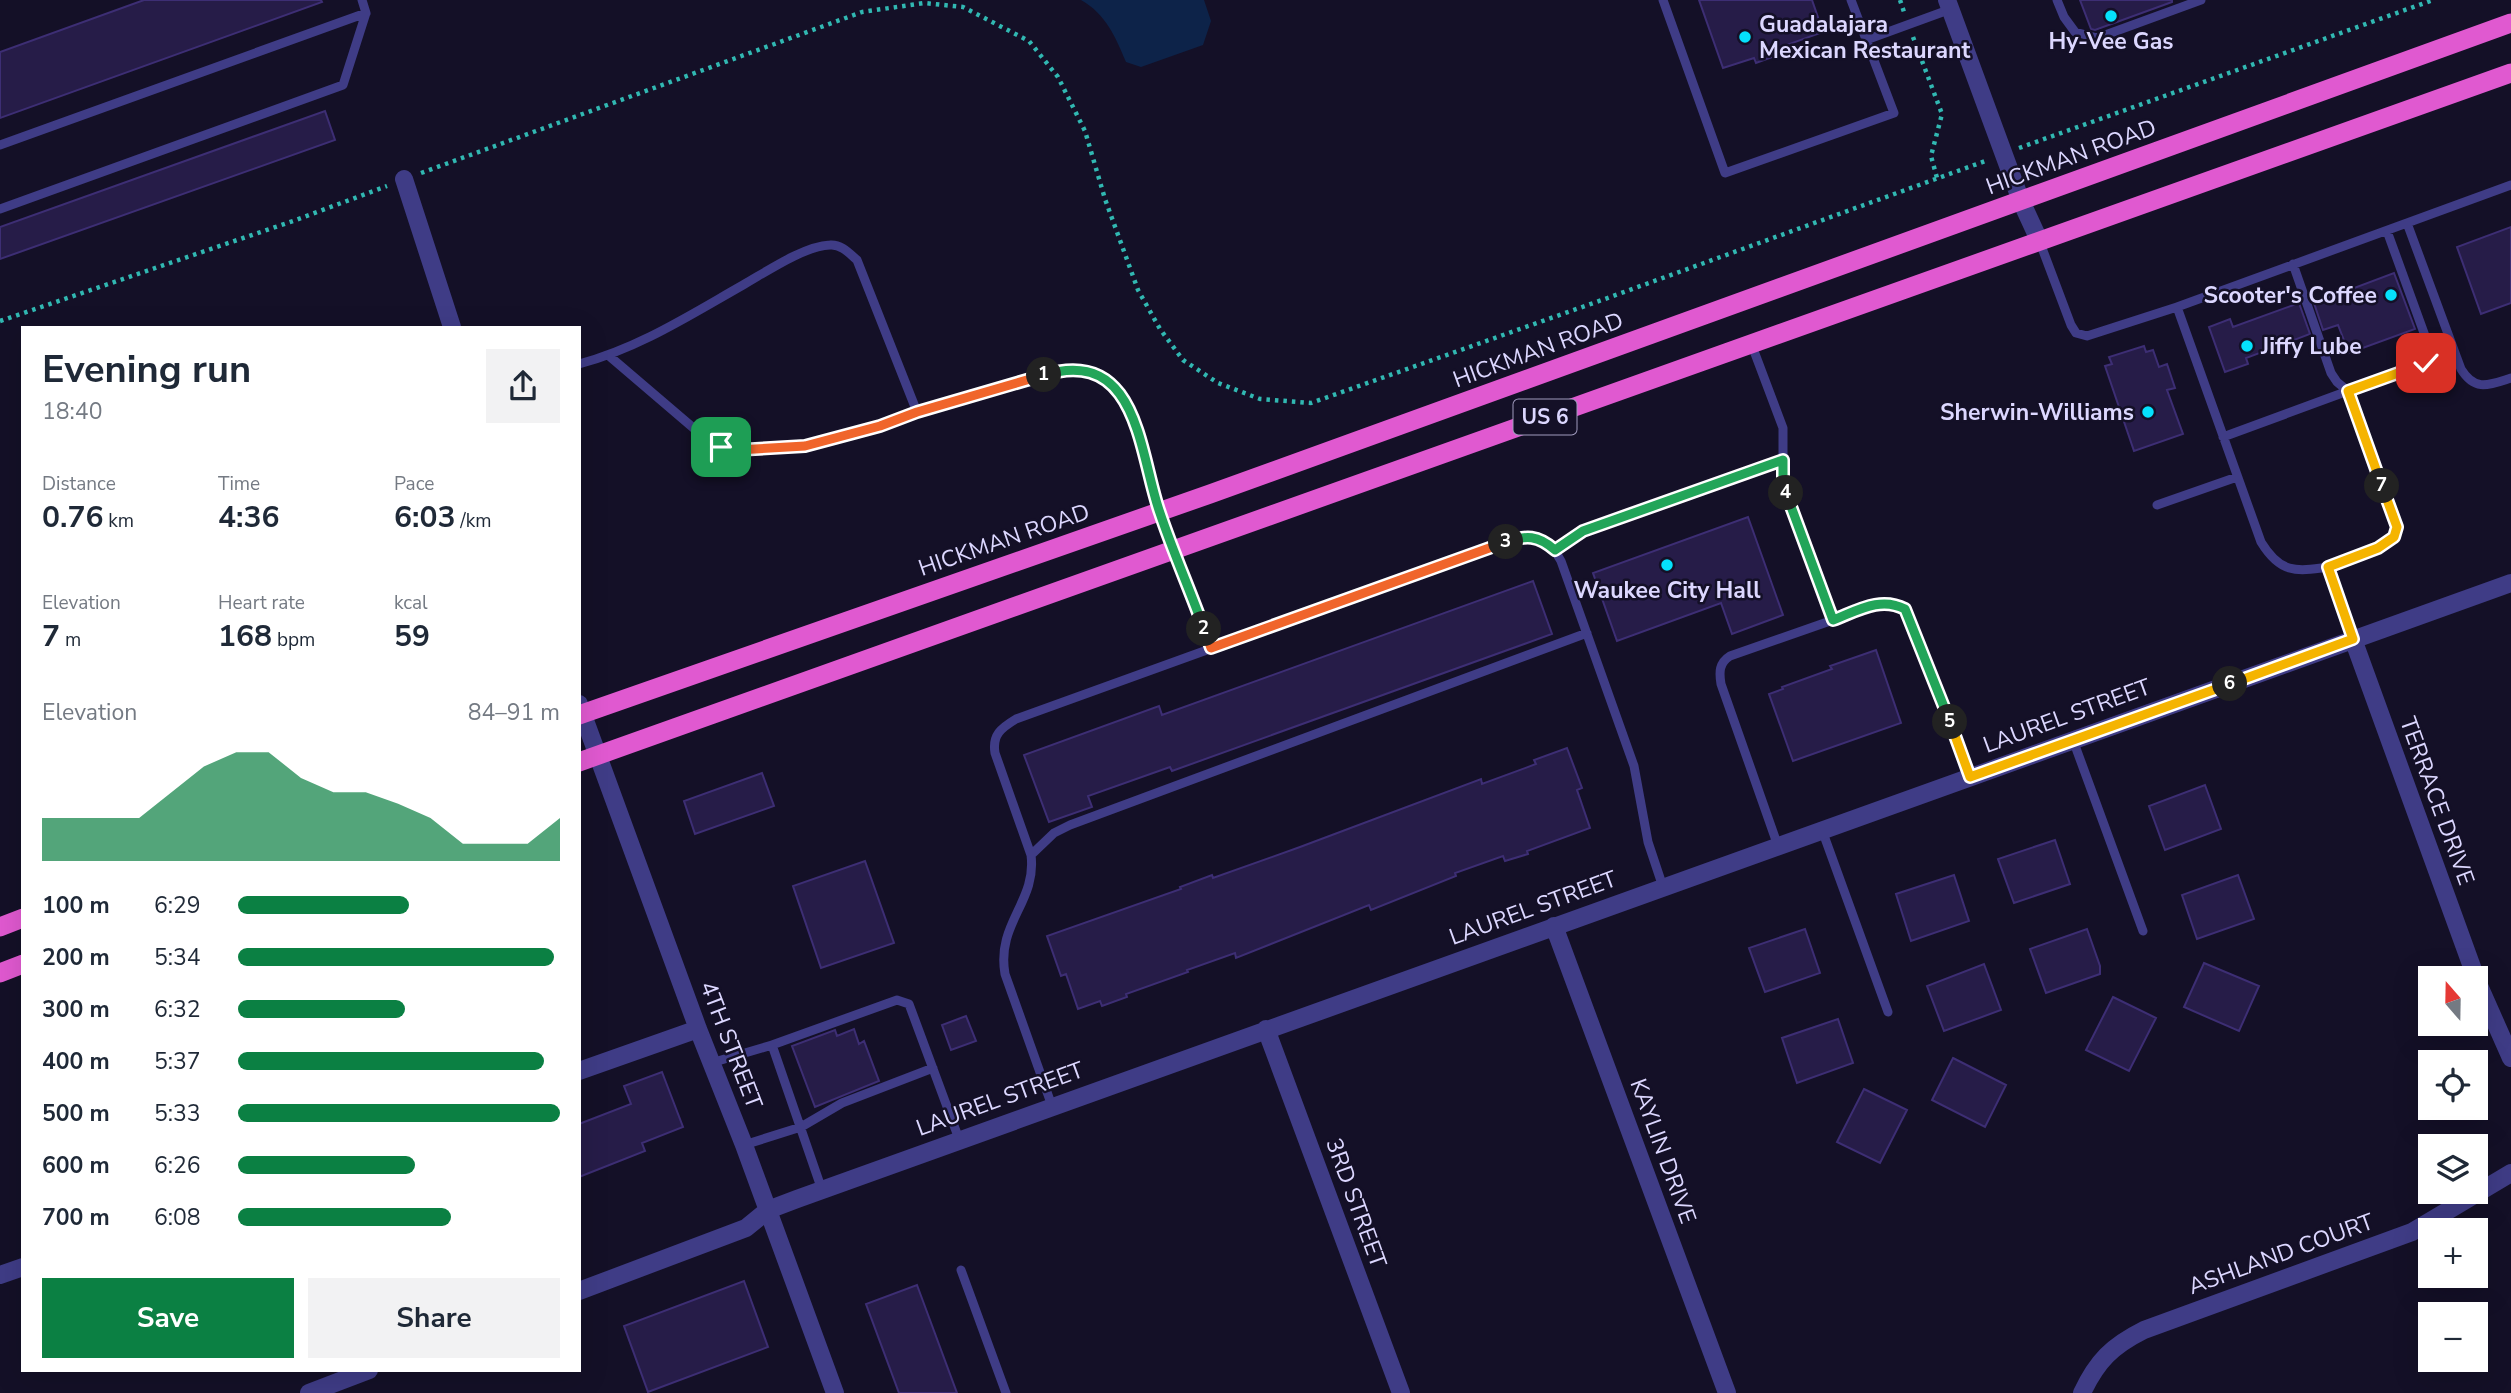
<!DOCTYPE html>
<meta charset="utf-8">
<style>
:root{--surface:#fff;--page:#f2f2f3;--text:#1f2937;--muted:#747a83;--accent:#0b8043}
body{margin:0;font-family:"Nunito Sans",sans-serif;background:var(--page);color:var(--text);height:100vh;display:flex;flex-direction:column;font-size:26px;white-space:nowrap}
*{box-sizing:border-box;margin:0}
p{font-size:23px;color:var(--muted)}
.icon{flex:none;width:38px;height:38px;fill:none;stroke:currentColor;stroke-width:2;stroke-linecap:round;stroke-linejoin:round}
.map{position:relative;flex:1;overflow:hidden}
.details{position:absolute;left:21px;top:326px;width:560px;height:1046px;display:flex;flex-direction:column;background:var(--surface);border-radius:0px;box-shadow:0 7px 28px #0002}
.details>*{flex:none}
.needle{width:46px;rotate:340deg}
.buttons{position:absolute;left:2418px;top:966px;display:grid;gap:14px}
.buttons a{display:grid;place-items:center;width:70px;height:70px;border-radius:0px;background:var(--surface);box-shadow:0 7px 28px #0002;font-size:35px}
.pin{position:absolute;display:grid;place-items:center;width:60px;height:60px;color:#fff;margin:-30px;border-radius:14px;box-shadow:0 4px 10px #0006}
.km{position:absolute;width:35px;height:35px;margin:-18px;border-radius:50%;background:#222;color:#fff;font-size:19px;line-height:35px;text-align:center}
.round{display:grid;place-items:center;flex:none;width:74px;height:74px;border-radius:0px;background:var(--page)}
.summary{display:flex;align-items:center;justify-content:space-between;height:119px;padding:0 21px}
h1{font-size:38px;font-weight:700;line-height:52px}
.stats{display:grid;grid-template-columns:repeat(3,1fr);gap:10px;height:119px;padding:7px 21px}
.stats div{display:grid;align-content:center}
.stats b{font-size:30px;font-weight:700}
.stats small{font-size:19px;font-weight:400}
.stats p{font-size:19px}
.chart{height:196px;padding:14px 21px}
.chart p{display:flex;justify-content:space-between}
.chart svg{width:100%;height:126px;margin-top:7px;fill:var(--accent);opacity:.7}
.action{display:flex;gap:14px;margin-top:auto;padding:14px 21px}
.action a{flex:1;height:80px;border-radius:0px;background:var(--accent);color:#fff;font-size:28px;font-weight:700;line-height:80px;text-align:center}
.action a+a{background:var(--page);color:var(--text)}
ul{padding:0 21px;list-style:none;font-size:23px}
li{display:grid;grid-template-columns:112px 84px 1fr;align-items:center;height:52px}
li i{height:18px;border-radius:9px;background:var(--accent)}
.map>svg:first-child{display:block}
</style>
<div class="map">
<svg width="2511" height="1393" viewBox="0 0 2511 1393">
<rect width="100%" height="100%" fill="#141027"/>
<path fill="#0d2349" d="M1081,0H1204L1211,21L1203,45L1141,67L1126,62C1116,38 1106,14 1081,0Z"/>
<path fill="#261c48" stroke="#3d2e74" stroke-width="2" d="M144,0H321L322,2L0,118V52Z
M1699,0H1812L1823,32L1781,47L1783,53L1756,63L1754,58L1723,68Z
M2080,0H2172V2L2095,30L2091,29Z
M325,111L335,140L0,259V227Z
M2511,227V303L2481,314L2457,247Z
M2394,273L2415,329L2349,353L2338,325L2323,330L2314,303Z
M2299,303L2310,334L2246,358L2248,364L2225,372L2209,327L2230,319L2233,327Z
M2144,346L2146,352L2153,350L2159,367L2167,364L2175,388L2167,390L2183,434L2134,451L2105,366L2112,364L2109,357Z
M1748,517L1783,615L1732,634L1721,603L1617,641L1593,573Z
M1533,581L1552,634L1172,771L1170,767L1088,796L1092,807L1049,822L1024,755L1159,706L1162,715Z
M1876,650L1901,723L1793,761L1769,694L1783,689L1782,687L1832,669L1830,666Z
M1567,748L1582,788L1577,790L1590,828L1527,851L1528,854L1505,861L1503,856L1455,873L1456,876L1371,910L1369,905L1236,958L1235,953L1187,970L1188,972L1126,994L1127,997L1102,1006L1100,1001L1078,1009L1066,974L1061,976L1047,936L1181,889L1180,887L1212,875L1213,878L1300,847L1481,779L1482,784L1536,764L1534,760Z
M762,773L774,806L695,834L684,801Z
M2205,785L2221,829L2165,850L2149,806Z
M2055,840L2070,884L2014,903L1998,859Z
M865,861L894,943L821,968L793,886Z
M1954,875L1969,921L1911,941L1896,894Z
M2238,875L2254,919L2197,939L2182,895Z
M1805,929L1820,973L1765,992L1749,948Z
M2087,929L2100,966V974L2046,993L2030,949Z
M2204,963L2259,986L2239,1031L2184,1007Z
M1984,964L2001,1010L1944,1031L1927,986Z
M2113,997L2156,1018L2129,1071L2086,1050Z
M966,1016L976,1041L951,1050L942,1025Z
M1838,1019L1853,1063L1797,1083L1782,1038Z
M854,1029L859,1044L864,1041L879,1081L815,1107L792,1046L835,1030L837,1036Z
M1953,1058L2006,1085L1985,1127L1932,1100Z
M662,1072L683,1127L642,1143L645,1151L579,1177V1124L631,1104L624,1086Z
M1864,1089L1907,1110L1880,1163L1837,1142Z
M744,1281L768,1347L648,1392L624,1326Z
M917,1285L957,1393H899L866,1304Z"/>
<g fill="none" stroke-linecap="round" stroke-linejoin="round">
<path stroke="#31b8b2" stroke-width="4.5" stroke-dasharray="3.5 5" stroke-linecap="butt" d="M1900,0L1904,12
M1913,37L1942,114L1931,156L1937,178
M2019,148L2433,0
M421,173L862,12L924,3L963,7L1029,41L1058,77L1085,131L1105,199L1138,290L1160,329L1183,360L1218,383L1260,399L1311,403L1602,300L1988,160
M0,321L293,221L387,186"/>
<path stroke="#3f3c86" stroke-width="9" d="M1663,0L1725,173L1894,113L1851,0
M2057,0L2064,17L2075,32L2097,38L2201,0
M1866,40L1951,9
M0,145L366,13L362,0
M0,209L343,85L366,13
M2407,223L2461,369C2475,392 2489,385 2511,378
M2387,231L2428,344L2430,354L2426,363
M2039,240L2071,325L2076,333L2087,336L2177,307L2261,542C2280,573 2295,572 2328,567L2353,639
M2293,264L2331,373L2337,382L2348,391L2397,527L2394,537L2378,548L2328,567
M2177,307L2511,185
M1751,343L1783,428V483L1833,620C1857,611 1880,596 1905,609L1970,777
M608,355L711,443L737,450L805,446L880,427L917,412L1052,373L1084,370L1106,380L1122,396L1132,415L1143,445L1159,512L1211,648
M579,364C639,348 690,315 743,285C766,272 804,246 830,245C841,244 849,253 857,260L917,412
M2223,437L2454,352
M2157,505L2237,477
M1555,549L1583,531L1783,460
M2073,740L2143,931
M1822,830L1888,1012
M1778,846L1721,684C1719,672 1719,663 1730,656L1833,620
M1031,855L1054,833L1070,825L1587,633
M711,1063L772,1045
M1052,1106L1005,974C996,923 1037,902 1031,855L995,753C992,735 1001,728 1016,719L1517,538C1538,535 1551,542 1561,561L1634,766L1648,842L1663,887
M744,1145L801,1127L842,1103L933,1068
M822,1190L772,1045L897,1000L909,1004L959,1139
M961,1270L1006,1393"/>
<path stroke="#3f3c86" stroke-width="18" d="M404,179L452,327
M2353,639L2476,978
M579,704L698,1029L744,1145L835,1393
M1554,926L1727,1393
M2476,979L2511,1058
M1266,1029L1401,1393
M579,1071L698,1029
M0,1275L23,1267
M579,1291L746,1228L768,1210L797,1199L2511,583
M309,1393L369,1370
M2082,1393C2097,1361 2112,1346 2144,1330L2412,1232L2511,1173"/>
<path stroke="#3f3c86" stroke-width="18" d="M1947,0L2021,201L2039,240"/>
<path stroke="#e059d0" stroke-width="19" d="M579,715L1210,494L2511,23
M579,762L2511,73
M0,927L23,918
M0,973L23,964"/>
</g>
<g fill="none" stroke-linecap="round" stroke-linejoin="round">
<g stroke="#fff" stroke-width="14">
<path id="split-1" d="M721,447L737,450L805,446L880,426L917,412L1044,375"/>
</g>
<g stroke="#fff" stroke-width="14">
<path id="split-2" d="M1044,375C1139,346 1139,454 1160,513C1173,552 1190,590 1204,629"/>
</g>
<g stroke="#fff" stroke-width="14">
<path id="split-3" d="M1204,629L1211,648L1506,542"/>
</g>
<g stroke="#fff" stroke-width="14">
<path id="split-4" d="M1506,542C1526,535 1538,535 1555,550L1583,531L1783,460V483L1786,493"/>
</g>
<g stroke="#fff" stroke-width="14">
<path id="split-5" d="M1786,493L1833,620C1857,611 1880,596 1905,609L1950,722"/>
</g>
<g stroke="#fff" stroke-width="14">
<path id="split-6" d="M1950,722L1970,777L2230,684"/>
</g>
<g stroke="#fff" stroke-width="14">
<path id="split-7" d="M2230,684L2353,639L2328,567L2378,548L2394,537L2397,527L2382,486"/>
</g>
<g stroke="#fff" stroke-width="14">
<path id="split-8" d="M2382,486L2348,391L2426,363"/>
</g>
<use href="#split-1" stroke="#f0652b" stroke-width="9"/>
<use href="#split-2" stroke="#22a559" stroke-width="9"/>
<use href="#split-3" stroke="#f0652b" stroke-width="9"/>
<use href="#split-4" stroke="#22a559" stroke-width="9"/>
<use href="#split-5" stroke="#22a559" stroke-width="9"/>
<use href="#split-6" stroke="#f5b400" stroke-width="9"/>
<use href="#split-7" stroke="#f5b400" stroke-width="9"/>
<use href="#split-8" stroke="#f5b400" stroke-width="9"/>
</g>
<g fill="#05e1fc" stroke="#141027" stroke-width="2.5">
<circle cx="2111" cy="16" r="7"/>
<circle cx="1745" cy="37" r="7"/>
<circle cx="2391" cy="295" r="7"/>
<circle cx="2247" cy="346" r="7"/>
<circle cx="2148" cy="412" r="7"/>
<circle cx="1667" cy="565" r="7"/>
</g>
<g text-anchor="middle" dominant-baseline="central" stroke-width="5" stroke-linejoin="round" paint-order="stroke">
<rect fill="#141027" stroke="#a09bbe" stroke-width="2" x="1513.5" y="399.5" width="63" height="35" rx="5"/>
<g font-size="21" font-weight="bold" fill="#dcd7ff">
<text x="1545" y="417">US 6</text>
</g>
<g font-size="23" font-weight="bold" fill="#dcd7ff" stroke="#141027" text-anchor="start">
<text x="1759" y="24">Guadalajara<tspan x="1759" dy="26">Mexican Restaurant</tspan></text>
<text x="2111" y="41" text-anchor="middle">Hy-Vee Gas</text>
<text x="2377" y="295" text-anchor="end">Scooter's Coffee</text>
<text x="2261" y="346">Jiffy Lube</text>
<text x="2134" y="412" text-anchor="end">Sherwin-Williams</text>
<text x="1667" y="590" text-anchor="middle">Waukee City Hall</text>
</g>
<g font-size="23" fill="#dcd7ff" stroke="#141027">
<text transform="translate(2071 157) rotate(-20)">HICKMAN ROAD</text>
<text transform="translate(1538 350) rotate(-20)">HICKMAN ROAD</text>
<text transform="translate(1004 540) rotate(-19)">HICKMAN ROAD</text>
<text transform="translate(2067 716) rotate(-20)">LAUREL STREET</text>
<text transform="translate(2437 801) rotate(70)">TERRACE DRIVE</text>
<text transform="translate(1533 908) rotate(-20)">LAUREL STREET</text>
<text transform="translate(731 1045) rotate(69)">4TH STREET</text>
<text transform="translate(1000 1099) rotate(-20)">LAUREL STREET</text>
<text transform="translate(1663 1151) rotate(70)">KAYLIN DRIVE</text>
<text transform="translate(1356 1203) rotate(70)">3RD STREET</text>
<text transform="translate(2281 1254) rotate(-20)">ASHLAND COURT</text>
</g>
</g>
</svg>
<div class="buttons">
<a><svg class="needle" viewBox="-14 -14 28 28"><path d="M0-13l5 13h-10z" fill="#e53935"/><path d="M0 13l5-13h-10z" fill="#747a83"/></svg></a>
<a><svg class="icon" aria-label="locate" viewBox="0 0 24 24"><circle cx="12" cy="12" r="6"/><path d="M12 2v4M12 18v4M2 12h4M18 12h4"/></svg></a>
<a><svg class="icon" aria-label="layers" viewBox="0 0 24 24"><path d="M12 4l9 5-9 5-9-5zM3 14l9 5 9-5"/></svg></a>
<a>+</a>
<a>−</a>
</div>
<div class="pin" style="left:721px;top:447px;background:#1e9e55"><svg class="icon" aria-label="arrive" viewBox="0 0 24 24"><path d="M6 21V4h12l-3 4 3 4H6"/></svg></div>
<div class="pin" style="left:2426px;top:363px;background:#d93025"><svg class="icon" aria-label="check" viewBox="0 0 24 24"><path d="M5 12l5 5 9-10"/></svg></div>
<b class="km" style="left:1044px;top:375px">1</b>
<b class="km" style="left:1204px;top:629px">2</b>
<b class="km" style="left:1506px;top:542px">3</b>
<b class="km" style="left:1786px;top:493px">4</b>
<b class="km" style="left:1950px;top:722px">5</b>
<b class="km" style="left:2230px;top:684px">6</b>
<b class="km" style="left:2382px;top:486px">7</b>
<section class="details">
<div class="summary"><div><h1>Evening run</h1><p>18:40</p></div><a class="round"><svg class="icon" aria-label="share" viewBox="0 0 24 24"><path d="M12 15V3M7 8l5-5 5 5M5 13v7h14v-7"/></svg></a></div>
<div class="stats">
<div><p>Distance</p><b>0.76<small> km</small></b></div>
<div><p>Time</p><b>4:36</b></div>
<div><p>Pace</p><b>6:03<small> /km</small></b></div>
</div>
<div class="stats">
<div><p>Elevation</p><b>7<small> m</small></b></div>
<div><p>Heart rate</p><b>168<small> bpm</small></b></div>
<div><p>kcal</p><b>59</b></div>
</div>
<div class="chart"><p><span>Elevation</span>84–91 m</p>
<svg viewBox="0 0 160 44" preserveAspectRatio="none"><path d="M0 44V29L10 29L20 29L30 29L40 20L50 11L60 6L70 6L80 15L90 20L100 20L110 24L120 29L130 38L140 38L150 38L160 29V44z"/></svg>
</div>
<ul>
<li><b>100 m</b>6:29<i style="width:53%"></i></li>
<li><b>200 m</b>5:34<i style="width:98%"></i></li>
<li><b>300 m</b>6:32<i style="width:52%"></i></li>
<li><b>400 m</b>5:37<i style="width:95%"></i></li>
<li><b>500 m</b>5:33<i style="width:100%"></i></li>
<li><b>600 m</b>6:26<i style="width:55%"></i></li>
<li><b>700 m</b>6:08<i style="width:66%"></i></li>
</ul>
<div class="action"><a>Save</a><a>Share</a></div>
</section>
</div>
